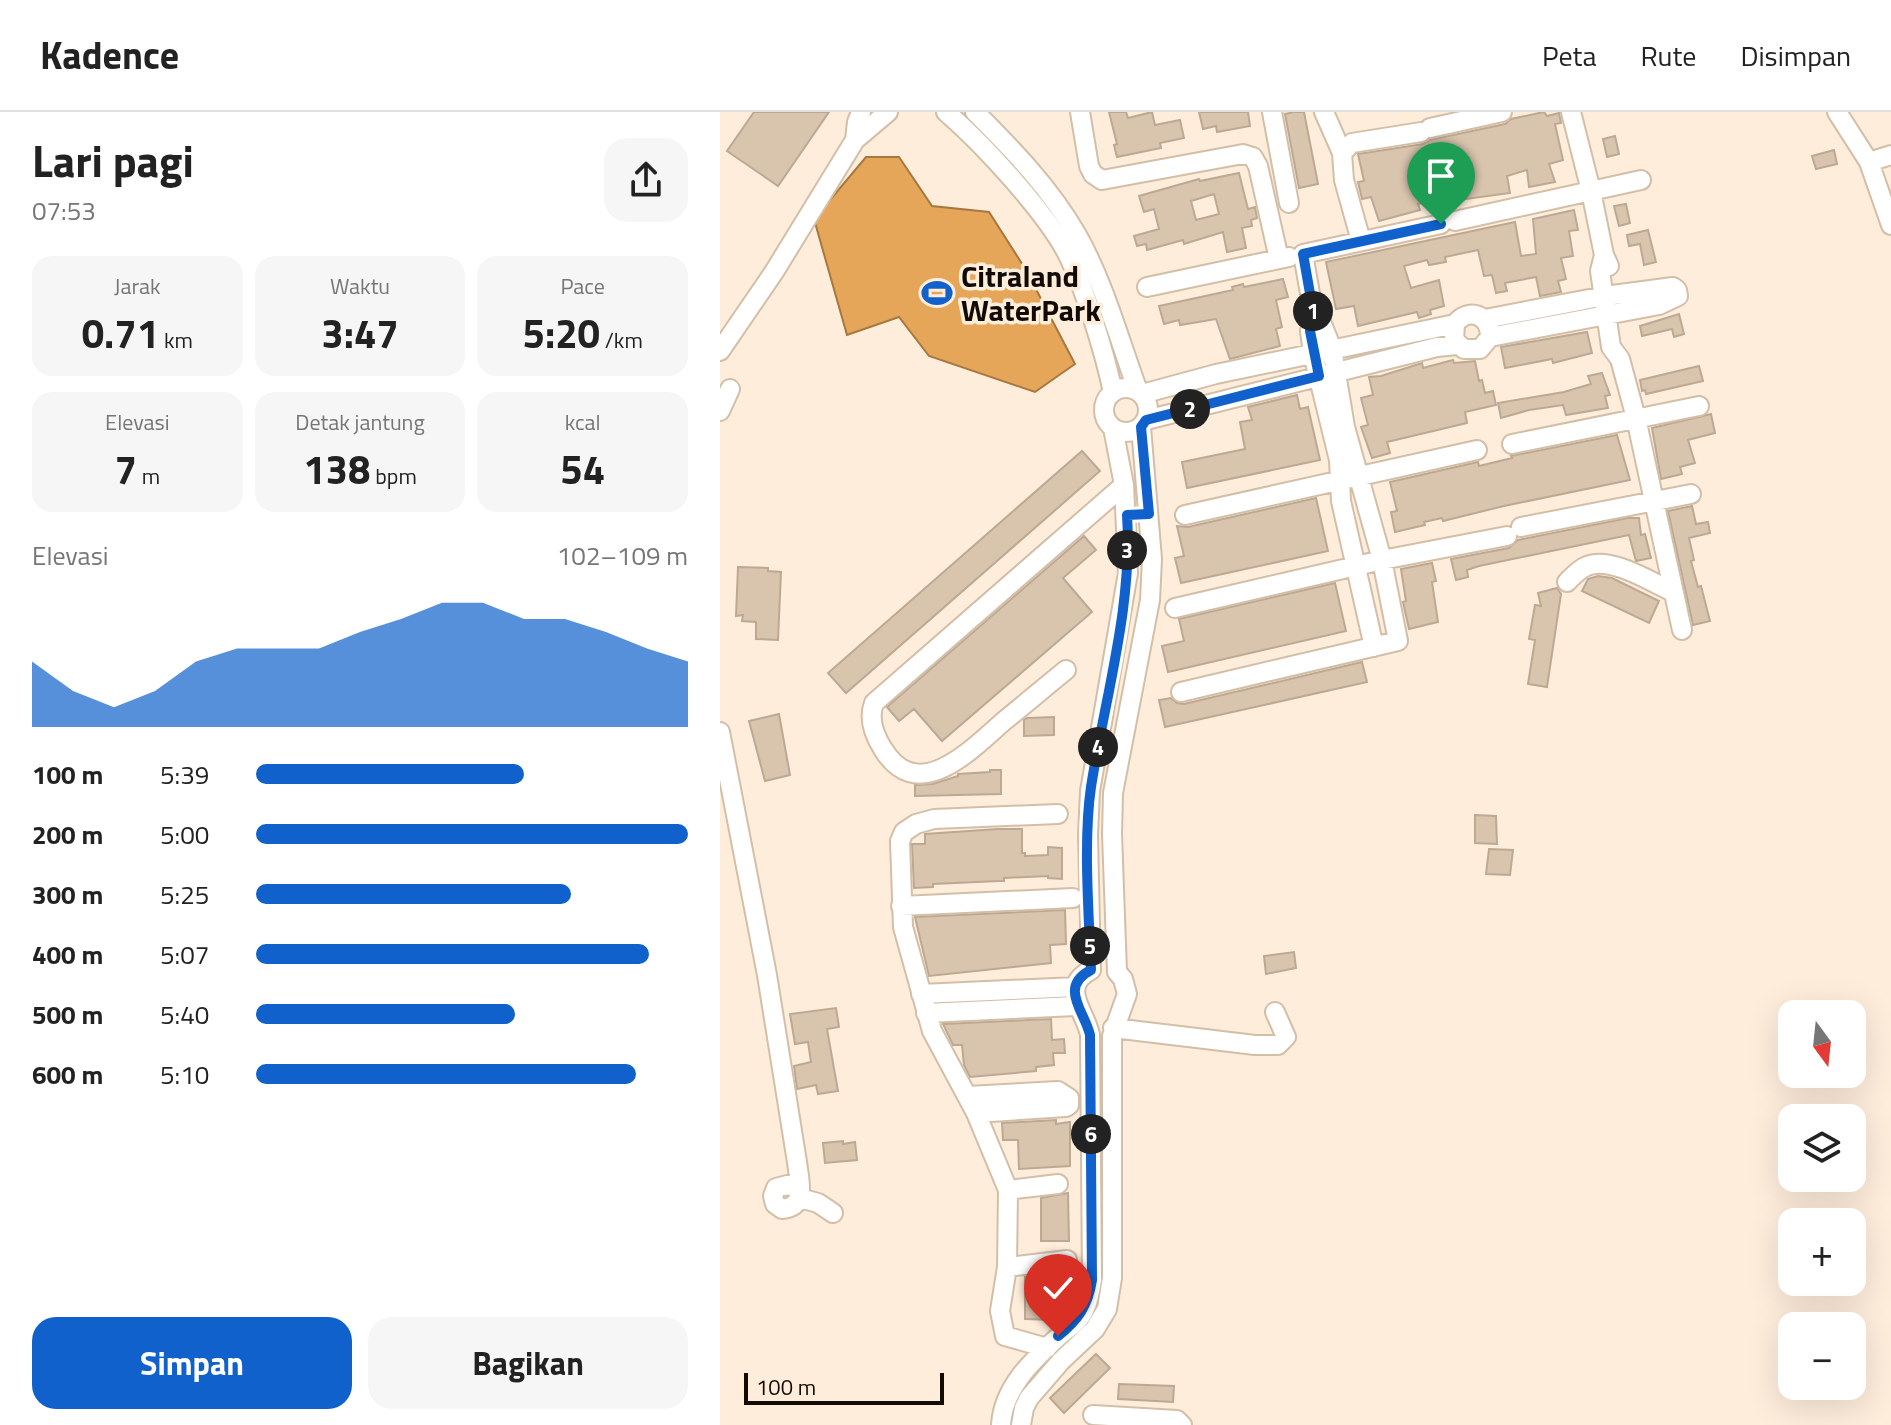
<!DOCTYPE html>
<html lang="id">
<meta charset="utf-8">
<style>
:root{--surface:#fff;--page:#f6f6f6;--text:#222;--muted:#767676;--line:#e0e0e0;--accent:#1061cb}
body{margin:0;font-family:"Titillium Web",sans-serif;background:var(--page);color:var(--text);height:100vh;display:flex;flex-direction:column;font-size:30px;white-space:nowrap}
*{box-sizing:border-box;margin:0}
p{font-size:26px;color:var(--muted)}
.icon{flex:none;width:44px;height:44px;fill:none;stroke:currentColor;stroke-width:2;stroke-linecap:round;stroke-linejoin:round}
.map{position:relative;flex:1;overflow:hidden}
.panel{display:flex;flex-direction:column;background:var(--surface);width:720px}
.panel>*{flex:none}
.needle{width:52px;rotate:165deg}
.tools{position:absolute;left:1058px;top:888px;display:grid;gap:16px}
.tools a{display:grid;place-items:center;width:88px;height:88px;border-radius:16px;background:var(--surface);box-shadow:0 8px 32px #0002;font-size:40px}
.scale{position:absolute;left:24px;bottom:20px;width:200px;box-sizing:border-box;padding-left:8px;border:4px solid #120b05;border-top:0;font-size:22px;line-height:28px;white-space:nowrap;color:#120b05;-webkit-text-stroke:6px #feeddb;paint-order:stroke}
.pin{position:absolute;display:grid;place-items:center;width:68px;height:68px;color:#fff;margin:-82px -34px;border-radius:50% 50% 50% 0;rotate:-45deg;box-shadow:0 0 8px #0007}
.pin .icon{rotate:45deg}
.km{position:absolute;width:40px;height:40px;margin:-20px;border-radius:50%;background:#222;color:#fff;font-size:22px;line-height:40px;text-align:center}
.round{display:grid;place-items:center;flex:none;width:84px;height:84px;border-radius:24px;background:var(--page)}
.overview{display:flex;align-items:center;justify-content:space-between;height:136px;padding:0 32px}
h1{font-size:44px;font-weight:700;line-height:60px}
.stats{display:grid;grid-template-columns:repeat(3,1fr);gap:12px;height:136px;padding:8px 32px}
.stats div{display:grid;align-content:center;border-radius:20px;background:var(--page);text-align:center}
.stats b{font-size:40px;font-weight:700}
.stats small{font-size:22px;font-weight:400}
.stats p{font-size:22px}
.chart{height:224px;padding:16px 32px}
.chart p{display:flex;justify-content:space-between}
.chart svg{width:100%;height:144px;margin-top:8px;fill:var(--accent);opacity:.7}
.cta{display:flex;gap:16px;margin-top:auto;padding:16px 32px}
.cta a{flex:1;height:92px;border-radius:24px;background:var(--accent);color:#fff;font-size:32px;font-weight:700;line-height:92px;text-align:center}
.cta a+a{background:var(--page);color:var(--text)}
ul{padding:0 32px;list-style:none;font-size:26px}
li{display:grid;grid-template-columns:128px 96px 1fr;align-items:center;height:60px}
li i{height:20px;border-radius:10px;background:var(--accent)}
header{display:flex;align-items:center;gap:48px;box-sizing:border-box;height:112px;padding:0 40px;background:var(--surface);border-bottom:2px solid var(--line)}
header strong{font-size:38px}
nav{display:flex;gap:44px;margin-inline-start:auto;font-size:28px}
main{display:flex;flex:1;min-height:0}
.map>svg:first-child{display:block}
</style>
<header>
<strong>Kadence</strong>
<nav><a>Peta</a><a>Rute</a><a>Disimpan</a></nav>
</header>
<main>
<section class="panel">
<div class="overview"><div><h1>Lari pagi</h1><p>07:53</p></div><a class="round"><svg class="icon" aria-label="share" viewBox="0 0 24 24"><path d="M12 15V3M7 8l5-5 5 5M5 13v7h14v-7"/></svg></a></div>
<div class="stats">
<div><p>Jarak</p><b>0.71<small> km</small></b></div>
<div><p>Waktu</p><b>3:47</b></div>
<div><p>Pace</p><b>5:20<small> /km</small></b></div>
</div>
<div class="stats">
<div><p>Elevasi</p><b>7<small> m</small></b></div>
<div><p>Detak jantung</p><b>138<small> bpm</small></b></div>
<div><p>kcal</p><b>54</b></div>
</div>
<div class="chart"><p><span>Elevasi</span>102–109 m</p>
<svg viewBox="0 0 160 44" preserveAspectRatio="none"><path d="M0 44V24L10 33L20 38L30 33L40 24L50 20L60 20L70 20L80 15L90 11L100 6L110 6L120 11L130 11L140 15L150 20L160 24V44z"/></svg>
</div>
<ul>
<li><b>100 m</b>5:39<i style="width:62%"></i></li>
<li><b>200 m</b>5:00<i style="width:100%"></i></li>
<li><b>300 m</b>5:25<i style="width:73%"></i></li>
<li><b>400 m</b>5:07<i style="width:91%"></i></li>
<li><b>500 m</b>5:40<i style="width:60%"></i></li>
<li><b>600 m</b>5:10<i style="width:88%"></i></li>
</ul>
<div class="cta"><a>Simpan</a><a>Bagikan</a></div>
</section>
<div class="map">
<svg width="1171" height="1313" viewBox="0 0 1171 1313">
<rect width="100%" height="100%" fill="#feeddb"/>
<path fill="#e5a659" stroke="#a67840" stroke-width="2" d="M146,45H179L212,94L269,100L306,158L355,252L315,280L209,244L179,205L127,223L94,107Z"/>
<path fill="#d9c4ae" stroke="#bda993" stroke-width="2" fill-rule="evenodd" d="M34,0H109L58,74L7,39Z
M389,0H406L408,6L432,0L435,13L460,8L464,26L440,31L441,36L397,45L394,33L397,32Z
M479,0H528L530,14L497,20L496,14L483,17Z
M574,0H584L598,72L579,76L565,2Z
M824,0L827,4L839,1L841,11L835,12L843,48L829,52L835,70L809,75L807,58L787,64L790,81L732,89L731,83L698,92L700,98L659,109L651,85L642,87L638,70L644,69L638,42L703,32L710,28L785,12L791,7ZM725,49L728,68L703,76L698,54Z
M895,24L899,42L887,45L883,27Z
M1114,38L1117,52L1096,57L1092,44Z
M519,61L528,97L535,95L537,106L531,108L532,114L522,116L526,136L507,140L503,120L464,132L463,128L427,138L426,132L417,134L414,124L439,117L434,97L424,100L419,84L479,67L480,69ZM494,82L499,102L476,108L471,89Z
M906,92L910,111L899,114L894,94Z
M854,98L858,118L849,119L853,144L841,146L846,167L838,169L841,180L820,184L816,165L785,171L787,179L776,181L772,163L764,164L758,138L725,145L726,150L709,153L707,148L684,154L691,176L719,168L724,194L710,198L711,202L699,206L697,200L638,214L634,194L616,197L606,150L795,110L801,144L816,142L813,107Z
M928,118L936,150L924,153L920,132L909,134L907,123Z
M563,167L568,185L556,188L562,215L556,217L560,234L510,247L496,207L460,213L459,208L444,212L439,194L513,178L512,175L523,172L524,175Z
M959,202L964,222L954,225L952,217L922,224L920,214Z
M867,220L872,241L833,251L832,247L785,256L781,235Z
M733,248L734,251L755,249L759,269L762,268L765,281L773,279L776,293L745,300L747,311L667,330L670,341L652,346L641,315L648,313L641,286L653,283L649,265L661,264L702,251L703,256Z
M979,254L983,269L926,282L925,278L922,279L920,268Z
M882,261L890,283L885,284L888,296L846,303L843,293L809,298L781,306L778,291L844,280L871,272L868,264Z
M577,283L580,297L588,295L600,348L467,376L462,350L525,337L520,310L532,308L528,295Z
M991,302L995,321L968,328L975,351L960,355L962,362L941,367L932,316Z
M897,323L910,368L784,394L723,409L722,406L704,410L705,413L675,420L671,400L677,399L670,370L758,350L759,354L792,346L791,344Z
M362,339L380,359L126,581L108,561Z
M596,386L608,439L461,471L455,446L464,444L457,414L468,415Z
M972,394L976,412L988,410L990,421L969,426L974,448L971,449L978,475L981,474L990,509L973,513L948,399Z
M908,406H919L921,423L925,422L931,446L916,449L909,423L759,454L747,458L748,465L736,468L731,447L789,436L798,428Z
M364,424L376,438L343,466L372,500L222,629L194,597L179,609L167,595Z
M712,451L716,469L712,470L718,510L689,517L683,490L686,489L681,457Z
M18,455L48,456V459L61,460L58,528L36,527V510L22,509L23,503L16,504Z
M878,464L892,466L939,489L929,511L862,479L868,467Z
M615,471L626,519L448,560L442,534L464,529L459,507Z
M837,476L841,482L827,575L808,572L815,528L809,527L815,493L821,494L818,481Z
M642,550L647,570L445,615L439,588L451,586L457,591L464,592Z
M59,602L70,663L45,669L29,609Z
M334,605V623L304,624V608L307,606Z
M270,658H281V682L195,684V673L213,672L238,664V662L270,660Z
M755,703L776,704L777,732L755,731Z
M278,717H302V741H305V744L328,743V735L342,736V767L328,766V764L284,766V769H279L213,772V775L194,776L192,732H205V722Z
M769,737L793,738L790,763L766,762Z
M345,798L346,832L330,833L331,851L209,864L195,805Z
M574,840L576,856L546,862L544,844Z
M116,896L119,915L107,917L118,979L98,982L96,973L77,977L74,954L91,950L88,930L75,932L70,902Z
M331,907L332,928L344,927L345,941H333L334,953L316,955V959L250,965L244,953L242,933H233L223,912Z
M336,1008V1012L350,1010V1054L299,1057L298,1028H283L282,1011Z
M123,1029V1032L135,1030L137,1048L105,1051L103,1031Z
M348,1081L349,1129H321V1086Z
M349,1160V1181H334V1208L305,1207V1165Z
M376,1242L390,1256L344,1301L330,1286Z
M399,1272L454,1274L453,1290L398,1287Z"/>
<g fill="none" stroke-linecap="round" stroke-linejoin="round">
<g stroke="#d3bfa8" stroke-width="22">
<path id="minor" d="M226,0C263,32 328,102 349,145C367,183 384,239 393,280
M255,0C293,38 330,76 357,123C384,171 399,227 418,279
M360,0L369,54L373,62L382,68L523,42L533,45L538,54L559,147
M552,0L569,91
M604,0L622,41
M1117,0L1149,50L1171,113
M710,16L782,0
M135,28L137,10L141,0
M1149,50L1171,43
M735,109L871,79L851,0
M641,129L624,68L622,41L632,31L701,20
M884,143L880,159L891,235L900,247L916,306L962,518
M889,154L884,143L871,79L921,68
M427,175L569,145
M765,207L885,184L953,175L957,178L958,184L939,193L770,225
M0,239L54,160L135,28L168,0
M384 298a22 22 0 1 1 44 0a22 22 0 1 1-44 0Z
M422,282L496,262L735,212C748,195 770,202 770,225L760,237H744L734,228L735,212
M0,299L10,277
M426,308L717,235L737,233
M792,332L979,294
M465,403L757,338
M801,415L971,382
M847,470C853,464 859,457 867,454C891,444 931,470 953,480
M455,496L662,448L787,424
M654,535L621,389L619,348L593,242L590,219L594,204L583,142L721,112
M346,558C325,575 305,592 284,609C253,636 198,695 163,637C154,623 148,607 154,591L404,373
M461,580L678,529L662,448L625,315L612,237L602,212L594,204
M0,620L47,863L77,1050C79,1068 88,1095 62,1097L55,1092L53,1084L56,1076L67,1073L79,1075
M181,794L353,786
M371,858L368,723L370,679L408,461L404,373L393,316
M201,882L356,875
M206,901L356,894
M393,916L535,933H558L566,925L555,900
M247,984L338,979L349,986V993L346,995L256,1001
M288,1078L338,1072
M80,1086L98,1091L113,1101
M287,1155L347,1148
M327,1236L285,1224L280,1199L287,1155L288,1078L256,1001L212,919L183,815L180,729L184,720L196,712L214,707L338,702
M373,1303L457,1308L462,1313
M281,1313C283,1276 312,1249 338,1225C345,1218 355,1213 361,1204C368,1193 370,1180 372,1168L370,923C366,900 338,875 371,858
M301,1313L304,1296L309,1286L341,1249L375,1217L387,1197L392,1166V924L407,882L403,867L397,860L392,722L393,681L430,488L432,447L421,315"/>
</g>
<use href="#minor" stroke="#fff" stroke-width="18"/>
</g>
<g fill="none" stroke-linecap="round" stroke-linejoin="round">
<g stroke="#fff" stroke-width="16">
<path id="route" d="M338,1224C358,1208 368,1194 372,1168L370,923C365,900 338,875 371,858C369,803 363,729 371,675C385,585 413,494 407,403L429,402L421,315L426,308L599,264L590,219L594,204L583,142L721,112"/>
</g>
<use href="#route" stroke="#1061cb" stroke-width="10"/>
</g>
<defs>
<g id="stadium-bare" transform="scale(2.4)"><path d="M0-5a6.5 5 0 1 0 0 10a6.5 5 0 1 0 0-10ZM-3.5-1.8h7v3.6h-7Z" fill="#1061cb" stroke="#feeddb" stroke-width="2.5" paint-order="stroke"/></g>
</defs>
<g fill-rule="evenodd">
<use href="#stadium-bare" x="217" y="181"/>
</g>
<g text-anchor="middle" dominant-baseline="central" stroke-width="7" stroke-linejoin="round" paint-order="stroke">
<g font-size="30" font-weight="bold" fill="#120b05" stroke="#feeddb" text-anchor="start">
<text x="241" y="164">Citraland<tspan x="241" dy="34">WaterPark</tspan></text>
</g>
</g>
</svg>
<div class="tools">
<a><svg class="needle" viewBox="-14 -14 28 28"><path d="M0-13l5 13h-10z" fill="#e53935"/><path d="M0 13l5-13h-10z" fill="#767676"/></svg></a>
<a><svg class="icon" aria-label="layers" viewBox="0 0 24 24"><path d="M12 4l9 5-9 5-9-5zM3 14l9 5 9-5"/></svg></a>
<a>+</a>
<a>−</a>
</div>
<div class="scale">100 m</div>
<div class="pin" style="left:721px;top:112px;background:#1e9e55"><svg class="icon" aria-label="arrive" viewBox="0 0 24 24"><path d="M6 21V4h12l-3 4 3 4H6"/></svg></div>
<div class="pin" style="left:338px;top:1224px;background:#d93025"><svg class="icon" aria-label="check" viewBox="0 0 24 24"><path d="M5 12l5 5 9-10"/></svg></div>
<b class="km" style="left:593px;top:199px">1</b>
<b class="km" style="left:470px;top:297px">2</b>
<b class="km" style="left:407px;top:438px">3</b>
<b class="km" style="left:378px;top:635px">4</b>
<b class="km" style="left:370px;top:834px">5</b>
<b class="km" style="left:371px;top:1022px">6</b>
</div>
</main>
